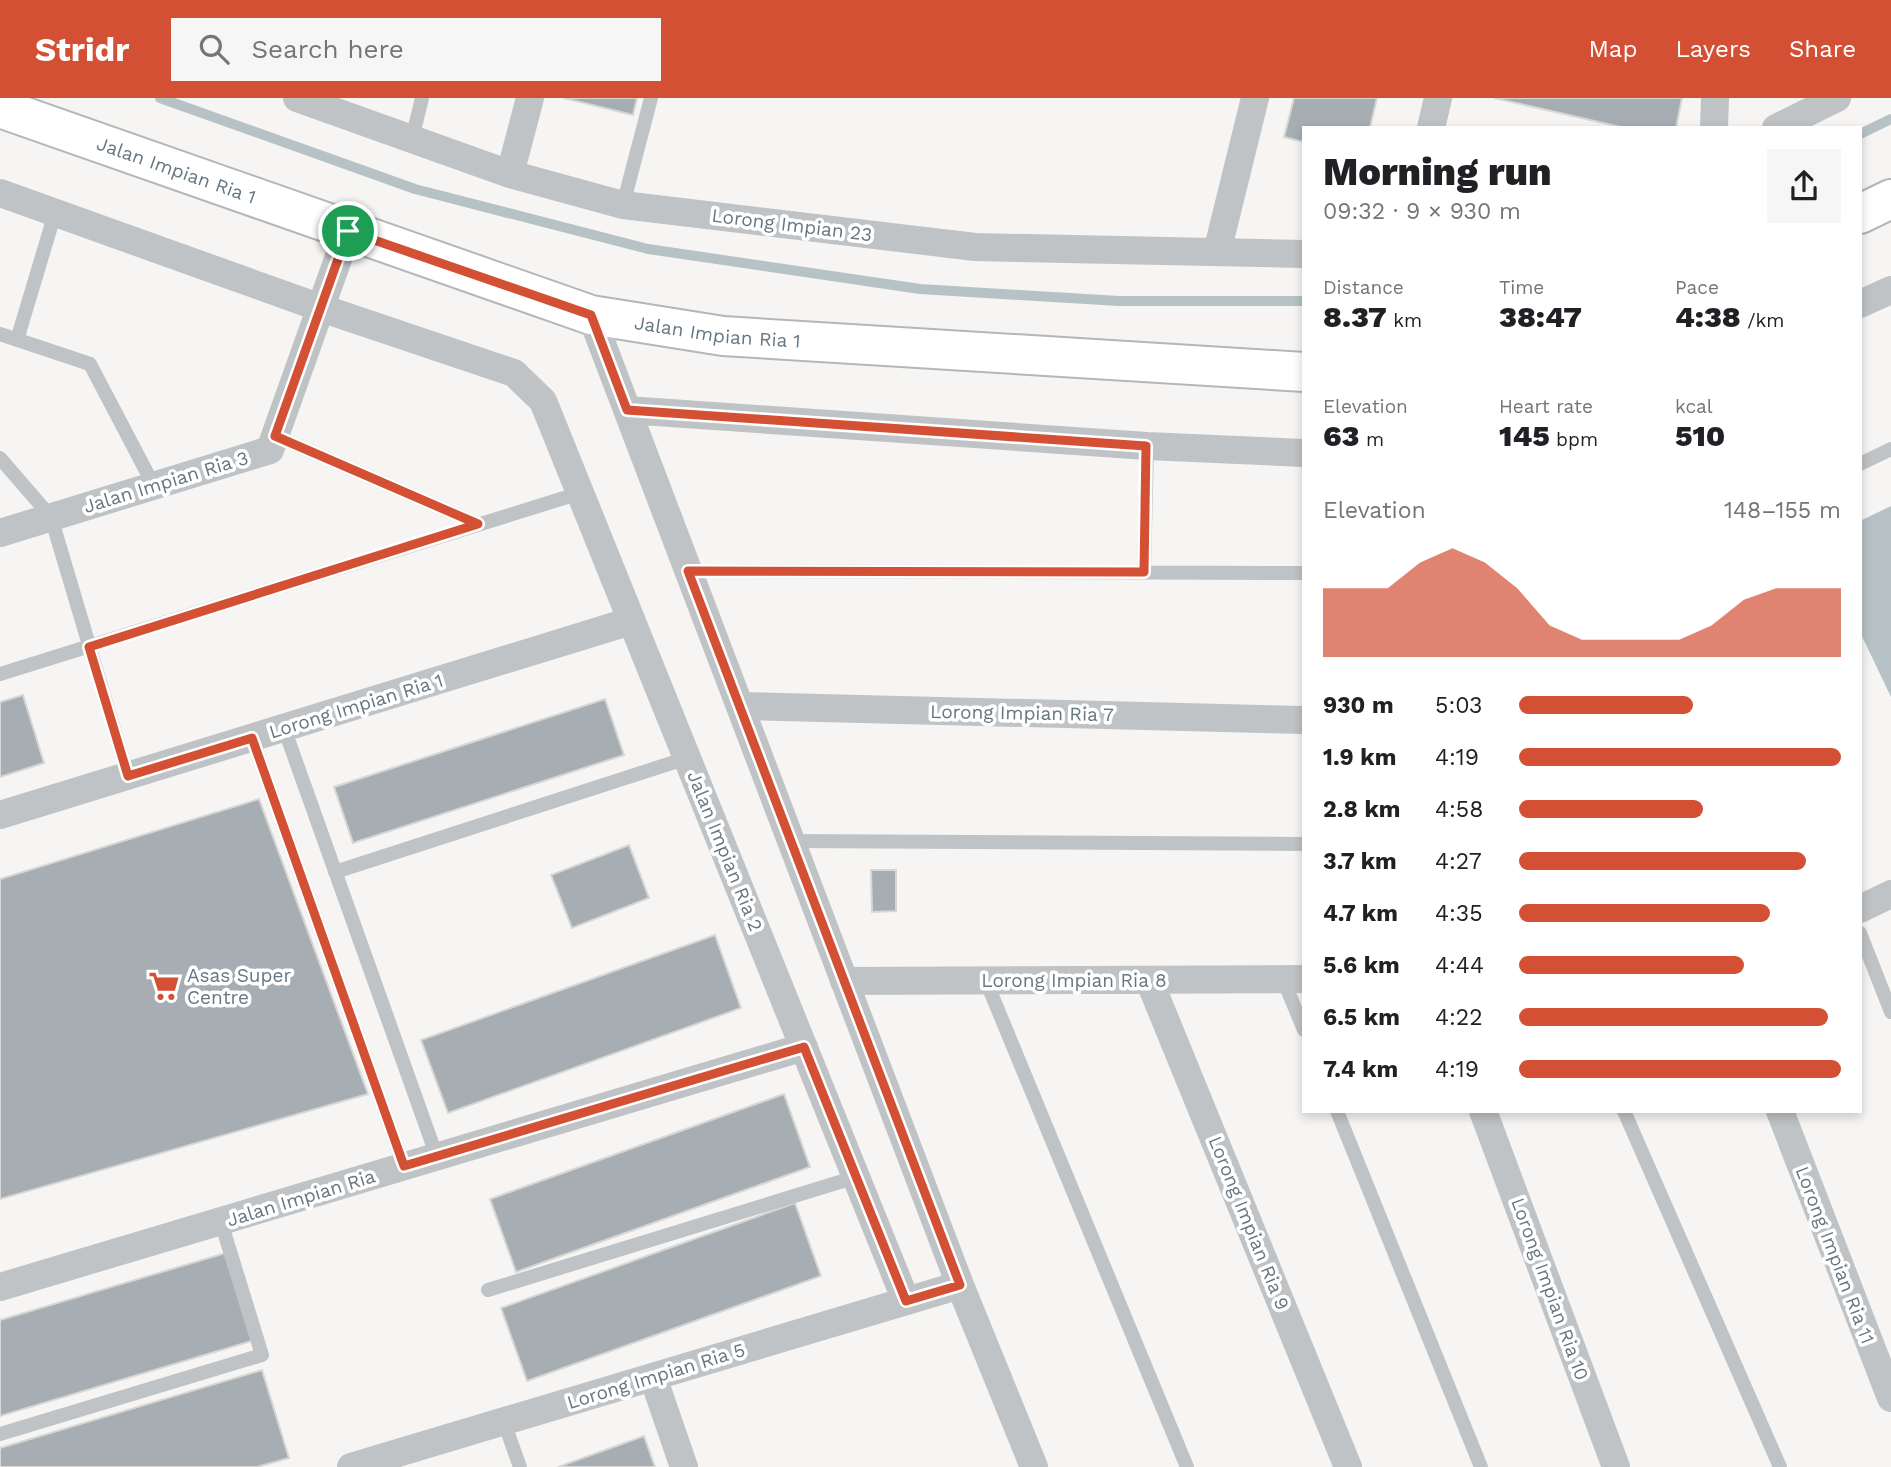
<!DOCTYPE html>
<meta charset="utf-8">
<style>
:root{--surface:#fff;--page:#f6f6f6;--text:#202124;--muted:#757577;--accent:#d45034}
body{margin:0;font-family:"Work Sans",sans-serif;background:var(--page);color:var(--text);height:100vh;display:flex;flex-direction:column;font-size:26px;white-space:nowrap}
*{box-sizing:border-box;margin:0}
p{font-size:23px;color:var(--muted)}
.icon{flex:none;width:38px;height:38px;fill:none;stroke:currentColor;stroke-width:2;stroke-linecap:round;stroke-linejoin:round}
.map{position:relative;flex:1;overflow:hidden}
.drawer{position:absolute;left:1302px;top:28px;width:560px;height:987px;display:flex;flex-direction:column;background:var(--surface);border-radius:0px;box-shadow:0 4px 10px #0003}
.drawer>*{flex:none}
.pin{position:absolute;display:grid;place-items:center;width:60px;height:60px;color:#fff;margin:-30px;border:4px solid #fff;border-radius:50%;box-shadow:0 2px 7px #0007}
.round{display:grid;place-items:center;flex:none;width:74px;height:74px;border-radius:0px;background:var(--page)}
.head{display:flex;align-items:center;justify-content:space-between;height:119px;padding:0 21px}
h1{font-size:38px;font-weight:800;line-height:52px}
.figures{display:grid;grid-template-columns:repeat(3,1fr);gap:10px;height:119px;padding:7px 21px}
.figures div{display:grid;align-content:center}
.figures b{font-size:30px;font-weight:800}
.figures small{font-size:19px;font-weight:400}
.figures p{font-size:19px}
.chart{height:196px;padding:14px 21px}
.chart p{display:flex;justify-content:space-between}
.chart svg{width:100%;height:126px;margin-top:7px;fill:var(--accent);opacity:.7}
ul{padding:0 21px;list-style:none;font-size:23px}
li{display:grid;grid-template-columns:112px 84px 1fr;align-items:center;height:52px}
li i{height:18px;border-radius:9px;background:var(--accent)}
header{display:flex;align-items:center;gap:42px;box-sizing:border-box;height:98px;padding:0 35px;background:var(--accent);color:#fff}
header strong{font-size:33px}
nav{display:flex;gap:38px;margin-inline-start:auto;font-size:24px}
.search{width:490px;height:63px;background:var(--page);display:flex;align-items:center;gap:18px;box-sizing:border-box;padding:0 24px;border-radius:0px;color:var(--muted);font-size:26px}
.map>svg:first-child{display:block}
</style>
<header>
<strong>Stridr</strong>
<div class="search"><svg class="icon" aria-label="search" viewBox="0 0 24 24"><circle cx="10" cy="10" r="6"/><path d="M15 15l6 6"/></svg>Search here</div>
<nav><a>Map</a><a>Layers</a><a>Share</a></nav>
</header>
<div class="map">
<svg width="1891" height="1369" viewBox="0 0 1891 1369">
<rect width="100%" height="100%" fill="#f6f5f3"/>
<path fill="#b6c2c5" d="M1891,408V599L1860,534V423Z"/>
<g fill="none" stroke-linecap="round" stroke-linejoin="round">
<path stroke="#b6c2c5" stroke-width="10" d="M160,0L415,91L648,151L920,191L1119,203H1304
M1860,36L1891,21"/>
</g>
<path fill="#a7aeb3" stroke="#d7d7d5" stroke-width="2" d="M564,0H637L633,17Z
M1294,0H1377L1370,30H1304V44L1284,39Z
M1494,0H1682L1676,30H1625Z
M23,597L44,665L0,679V604Z
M605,601L624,657L353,745L334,689Z
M259,701L368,996L0,1101V781Z
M629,747L649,800L572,830L551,777Z
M871,772H896V813L872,814Z
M715,837L741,910L448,1015L421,942Z
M784,996L810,1069L516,1174L490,1101Z
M795,1105L821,1178L527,1283L501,1210Z
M229,1154L255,1242L0,1318V1222Z
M262,1272L289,1360L257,1369H0V1350Z
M644,1338L655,1369H558Z"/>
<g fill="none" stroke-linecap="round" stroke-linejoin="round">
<g stroke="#b2b7ba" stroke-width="42">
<g id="secondary">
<path id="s1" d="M0,10L591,217L723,238L1304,274"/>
<path d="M1860,116L1891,101"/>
</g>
</g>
<path stroke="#bfc3c6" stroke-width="14" d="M412,41L422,0
M623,107L651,0
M0,236L90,266L154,388
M17,242L55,115
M275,338L478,426
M0,360L51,419L128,678
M1860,366L1891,351
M688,473L1304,475
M1144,474L1147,348
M0,576L580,395
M284,630L437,1059
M252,640L404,1068
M791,743L1304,746
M335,774L687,660
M1860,835L1891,914
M1283,881L1304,932
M986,883L1187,1369
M1337,1013L1481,1369
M1624,1013L1780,1369
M488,1192L856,1079
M504,1324L520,1369
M0,1336L262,1257L221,1124"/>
<path stroke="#bfc3c6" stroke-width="28" d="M297,0L510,76L623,107L975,149L1304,156
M1431,30L1438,0
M1714,30L1715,0
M1776,30L1837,0
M510,76L530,0
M0,95L321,210L514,275L543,303L906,1203
M1217,154L1255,0
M1860,206L1891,192
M591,217L960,1187L1034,1369
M627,312L1147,348L1304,355
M0,435L270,352L348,133
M740,608L1304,622
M0,717L631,523
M1860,811L1891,796
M1149,882L1348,1369
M844,883L1304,881
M1483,1013L1616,1369
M1780,1013L1891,1300
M0,1189L804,949
M653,1279L684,1369
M351,1369L960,1187"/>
<use href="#secondary" stroke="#fff" stroke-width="38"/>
</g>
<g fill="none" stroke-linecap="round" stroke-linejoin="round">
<g stroke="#fff" stroke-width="14">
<path id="route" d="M348,133L591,217L627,312L1146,348L1144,474L688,473L960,1187L906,1203L804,949L404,1068L252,640L128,678L89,549L478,426L275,338Z"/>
</g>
<use href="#route" stroke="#d45034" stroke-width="9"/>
</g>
<defs>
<g id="supermarket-bare" transform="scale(2.415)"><path d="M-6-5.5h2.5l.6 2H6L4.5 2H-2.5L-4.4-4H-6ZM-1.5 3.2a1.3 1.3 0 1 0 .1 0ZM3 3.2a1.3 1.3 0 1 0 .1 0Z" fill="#d45034" stroke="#fff" stroke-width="2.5" paint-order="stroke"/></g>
</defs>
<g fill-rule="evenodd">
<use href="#supermarket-bare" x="164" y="888"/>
</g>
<g text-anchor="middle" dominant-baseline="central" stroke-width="7" stroke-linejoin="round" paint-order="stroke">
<g font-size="19" fill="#677781" stroke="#fff">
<text stroke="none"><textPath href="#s1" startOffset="187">Jalan Impian Ria 1</textPath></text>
<text transform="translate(792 127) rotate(7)">Lorong Impian 23</text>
<text stroke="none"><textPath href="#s1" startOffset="754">Jalan Impian Ria 1</textPath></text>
<text transform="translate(166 384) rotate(-17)">Jalan Impian Ria 3</text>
<text transform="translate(356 608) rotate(-17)">Lorong Impian Ria 1</text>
<text transform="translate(1022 615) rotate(1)">Lorong Impian Ria 7</text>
<text transform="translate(725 753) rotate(68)">Jalan Impian Ria 2</text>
<text x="1074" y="882">Lorong Impian Ria 8</text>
<text transform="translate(301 1100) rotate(-17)">Jalan Impian Ria</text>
<text transform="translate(1249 1125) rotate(68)">Lorong Impian Ria 9</text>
<text transform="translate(1835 1157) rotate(69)">Lorong Impian Ria 11</text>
<text transform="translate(1550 1191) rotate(70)">Lorong Impian Ria 10</text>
<text transform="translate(656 1278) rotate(-17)">Lorong Impian Ria 5</text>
</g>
<g font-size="19" fill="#677781" stroke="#fff" text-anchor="start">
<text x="187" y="877">Asas Super<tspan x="187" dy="22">Centre</tspan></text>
</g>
</g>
</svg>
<div class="pin" style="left:348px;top:133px;background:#1e9e55"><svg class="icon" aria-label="arrive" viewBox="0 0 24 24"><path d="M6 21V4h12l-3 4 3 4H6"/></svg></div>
<section class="drawer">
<div class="head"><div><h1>Morning run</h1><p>09:32 · 9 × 930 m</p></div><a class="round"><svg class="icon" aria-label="share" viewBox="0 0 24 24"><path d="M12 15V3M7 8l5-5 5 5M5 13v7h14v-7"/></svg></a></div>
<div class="figures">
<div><p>Distance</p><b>8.37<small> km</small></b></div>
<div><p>Time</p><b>38:47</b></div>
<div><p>Pace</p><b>4:38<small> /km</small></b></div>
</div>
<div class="figures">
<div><p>Elevation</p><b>63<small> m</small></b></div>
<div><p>Heart rate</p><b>145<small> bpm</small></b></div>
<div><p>kcal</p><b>510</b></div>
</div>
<div class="chart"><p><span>Elevation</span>148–155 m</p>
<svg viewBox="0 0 160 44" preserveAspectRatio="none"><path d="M0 44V20L10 20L20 20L30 11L40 6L50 11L60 20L70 33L80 38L90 38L100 38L110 38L120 33L130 24L140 20L150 20L160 20V44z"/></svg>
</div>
<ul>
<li><b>930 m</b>5:03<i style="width:54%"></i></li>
<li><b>1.9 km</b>4:19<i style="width:100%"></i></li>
<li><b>2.8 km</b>4:58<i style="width:57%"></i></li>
<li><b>3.7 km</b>4:27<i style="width:89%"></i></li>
<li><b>4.7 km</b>4:35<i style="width:78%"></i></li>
<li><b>5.6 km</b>4:44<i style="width:70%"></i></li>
<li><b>6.5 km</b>4:22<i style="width:96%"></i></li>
<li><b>7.4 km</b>4:19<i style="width:100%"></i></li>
</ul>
</section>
</div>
